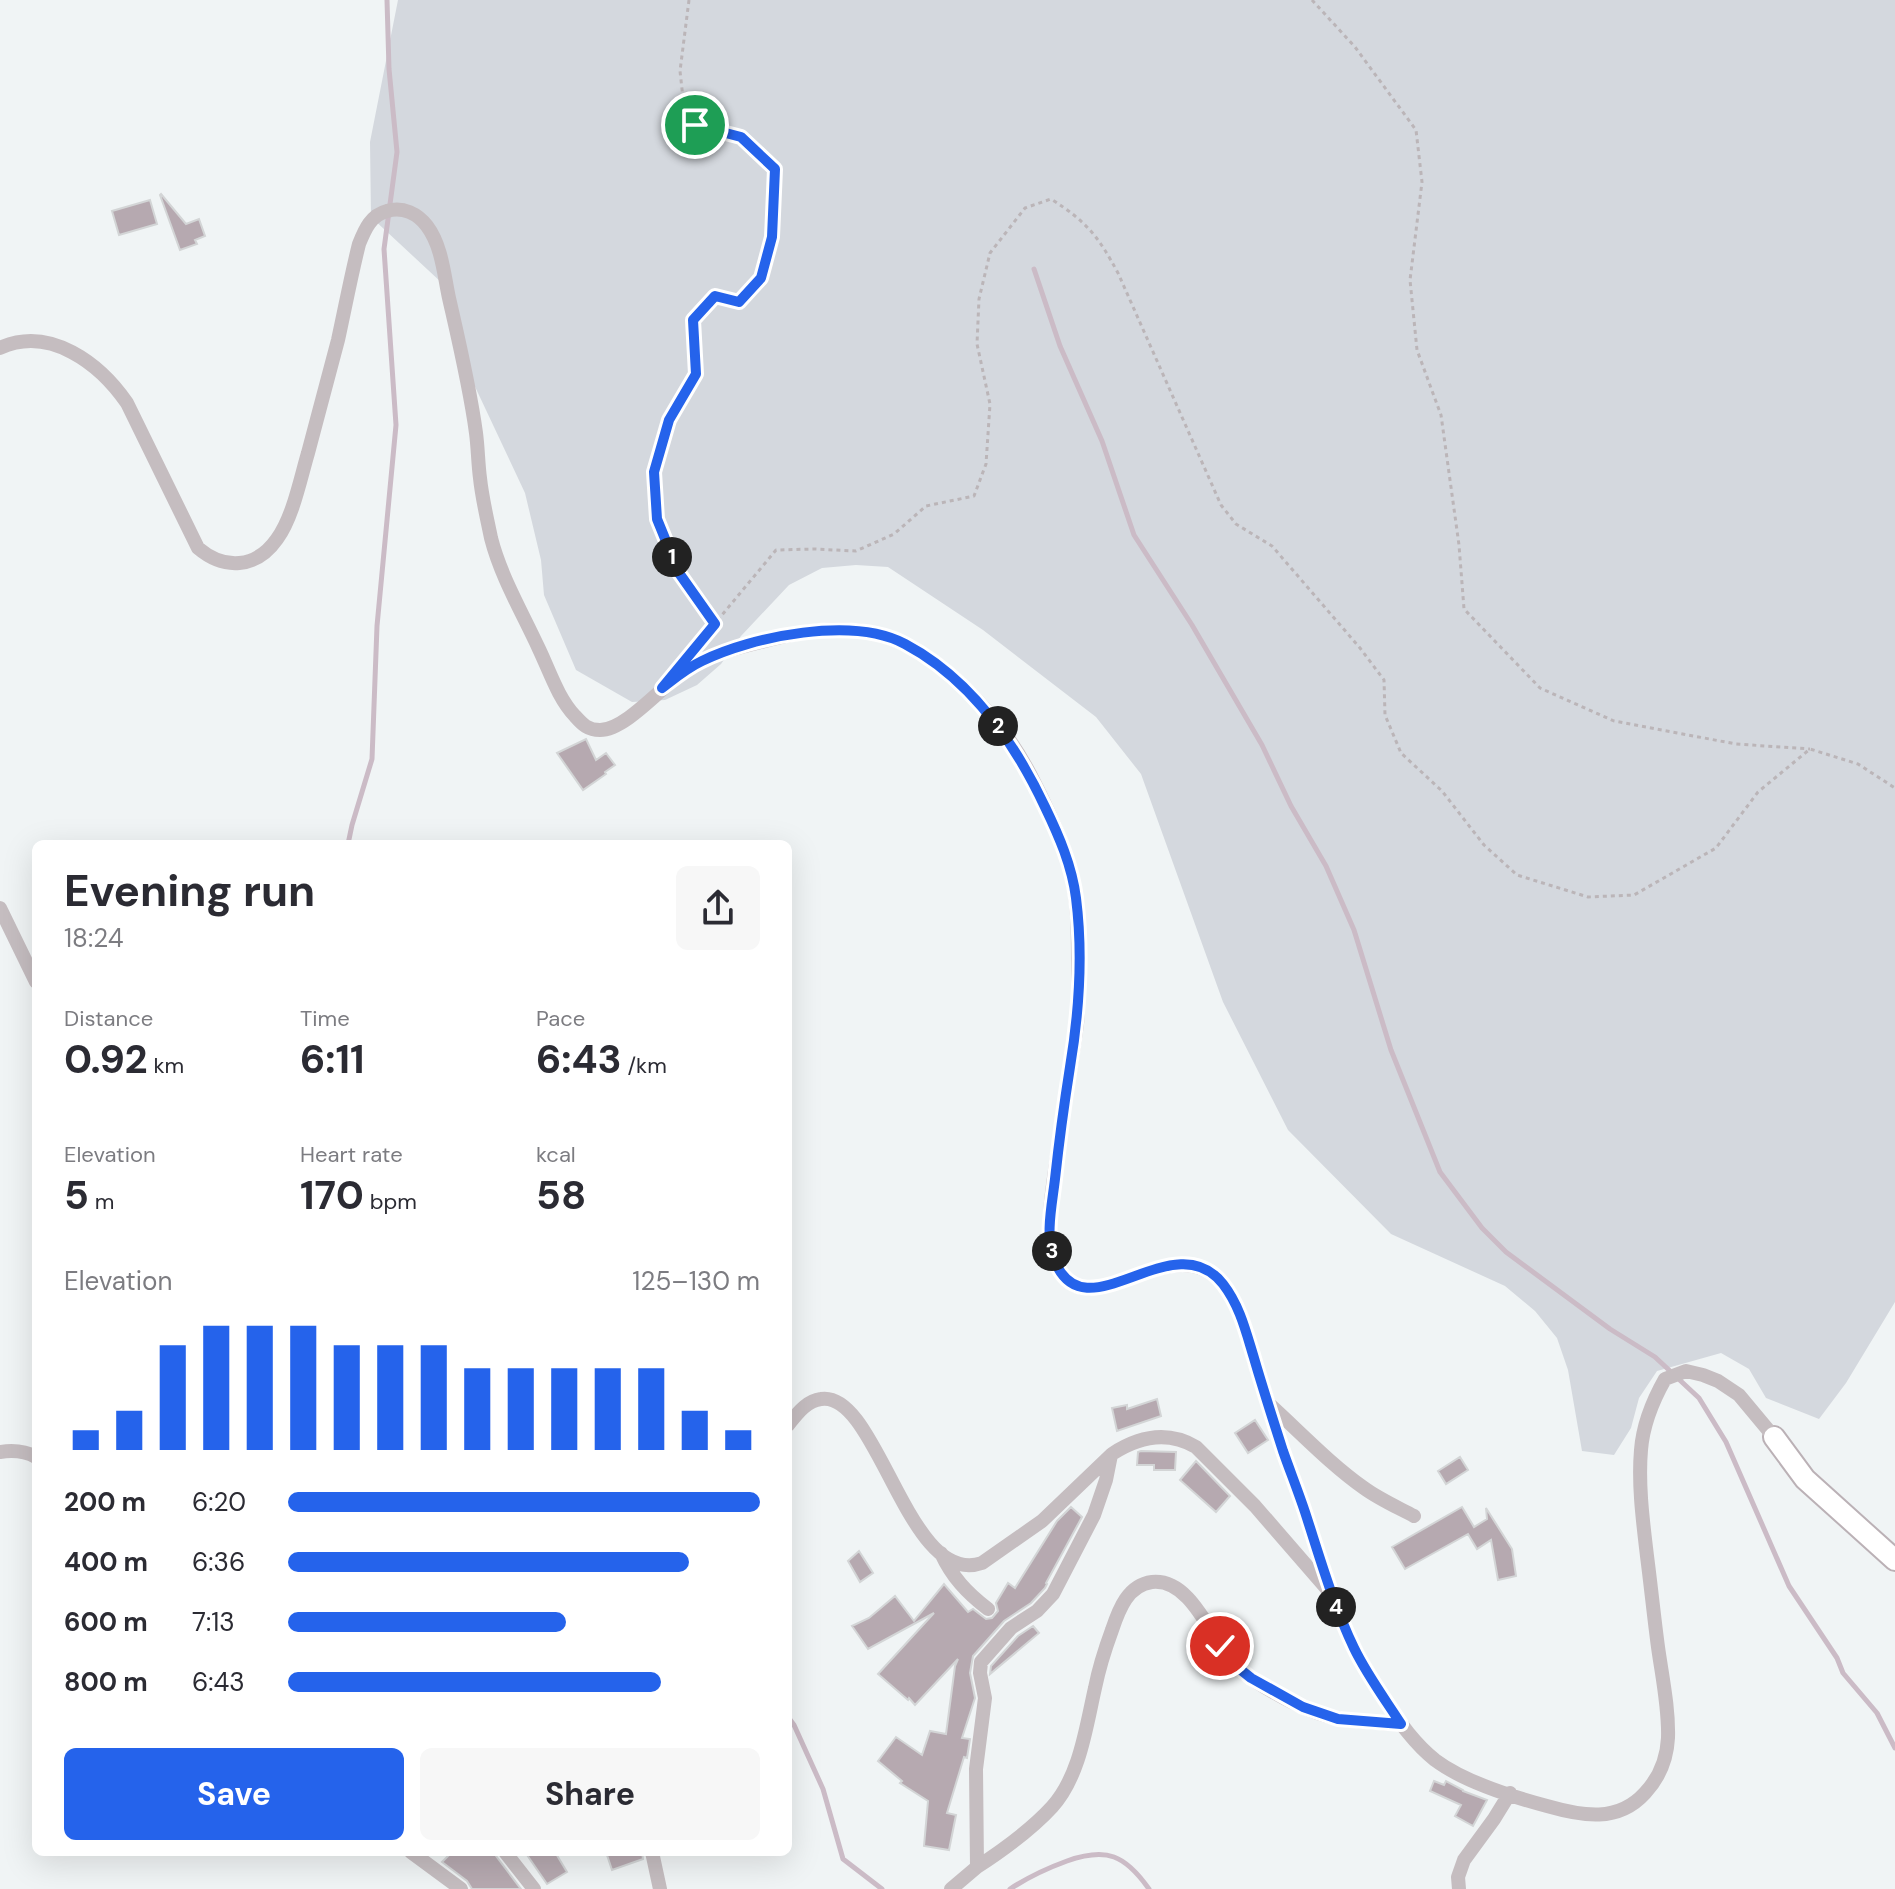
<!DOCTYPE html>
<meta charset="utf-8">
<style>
:root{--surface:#fff;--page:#f7f7f7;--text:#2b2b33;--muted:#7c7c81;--accent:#2563eb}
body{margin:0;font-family:"DM Sans",sans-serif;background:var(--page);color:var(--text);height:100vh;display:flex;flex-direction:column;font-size:30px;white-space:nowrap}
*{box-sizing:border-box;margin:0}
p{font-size:26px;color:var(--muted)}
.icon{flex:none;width:44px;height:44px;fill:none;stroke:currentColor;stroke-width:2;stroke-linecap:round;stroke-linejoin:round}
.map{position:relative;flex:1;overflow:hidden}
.panel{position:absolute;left:32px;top:840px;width:760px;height:1016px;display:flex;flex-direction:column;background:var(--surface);border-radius:12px;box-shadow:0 8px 32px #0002}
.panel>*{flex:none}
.pin{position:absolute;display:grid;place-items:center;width:68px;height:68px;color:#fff;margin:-34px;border:4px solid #fff;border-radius:50%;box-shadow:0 2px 8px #0007}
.km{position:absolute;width:40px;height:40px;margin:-20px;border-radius:50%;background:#222;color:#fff;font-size:22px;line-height:40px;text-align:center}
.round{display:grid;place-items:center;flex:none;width:84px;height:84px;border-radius:12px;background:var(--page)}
.summary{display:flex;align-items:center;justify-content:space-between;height:136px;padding:0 32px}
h1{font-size:44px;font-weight:700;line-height:60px}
.metrics{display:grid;grid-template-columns:repeat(3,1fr);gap:12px;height:136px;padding:8px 32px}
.metrics div{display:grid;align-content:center}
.metrics b{font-size:40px;font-weight:700}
.metrics small{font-size:22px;font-weight:400}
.metrics p{font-size:22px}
.chart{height:224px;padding:16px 32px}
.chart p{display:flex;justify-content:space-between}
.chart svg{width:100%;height:144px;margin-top:8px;stroke:var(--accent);stroke-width:6}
.cta{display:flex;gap:16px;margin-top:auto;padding:16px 32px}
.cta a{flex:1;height:92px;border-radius:12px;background:var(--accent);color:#fff;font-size:32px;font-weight:700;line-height:92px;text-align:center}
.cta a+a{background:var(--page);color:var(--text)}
ul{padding:0 32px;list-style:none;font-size:26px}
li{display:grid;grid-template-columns:128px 96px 1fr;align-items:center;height:60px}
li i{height:20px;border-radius:10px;background:var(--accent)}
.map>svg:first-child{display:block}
</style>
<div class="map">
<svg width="1895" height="1889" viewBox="0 0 1895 1889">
<rect width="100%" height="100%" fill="#f0f4f5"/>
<path fill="#d4d8de" d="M398,0H1895V1302L1846,1383L1819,1419L1766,1398L1749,1369L1721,1353L1657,1371L1639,1398L1631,1428L1614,1455L1582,1451L1568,1370L1557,1338L1535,1311L1505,1286L1391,1234L1288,1130L1223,1002L1141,774L1096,717L983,630L888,567L856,565L822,568L789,585L741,636L721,664L697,685L665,700L632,702L576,670L544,595L541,560L525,493L470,376L442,283L371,217L370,142Z"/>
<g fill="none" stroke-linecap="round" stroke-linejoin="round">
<path stroke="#cbbbc6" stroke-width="5" d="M1034,269L1060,346L1102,441L1134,535L1192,625L1262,745L1291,806L1326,866L1354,930L1391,1050L1440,1172L1482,1228L1506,1252L1610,1329L1655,1357L1699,1398L1726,1442L1789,1586L1837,1658L1843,1673L1877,1713L1895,1748
M348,844L352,825L372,759L377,626L396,425L384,249L397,152L389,69L387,0
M788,1717L794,1725L823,1789L843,1859L882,1889
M1010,1889C1030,1876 1045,1869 1067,1861C1107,1847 1125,1855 1149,1889"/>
</g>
<path fill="#b6a9b0" stroke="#d3d5d6" stroke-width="2" d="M161,194L186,224L199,219L205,236L195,240L197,244L180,250L160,195Z
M150,200L157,224L119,235L112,211Z
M586,739L596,760L606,753L615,765L605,772L606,774L583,790L557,753Z
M1157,1399L1161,1416L1117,1431L1112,1408L1127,1405V1409Z
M1255,1420L1268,1440L1248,1453L1235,1433Z
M1141,1451L1176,1452L1175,1470H1154V1465H1137L1138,1452Z
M1460,1457L1468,1470L1446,1484L1438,1471Z
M1196,1461L1230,1496L1216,1512L1180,1480Z
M1071,1507L1082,1517L1046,1583L1047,1584L1045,1588L1031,1603L1004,1621L973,1656L970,1673L975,1698L962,1738L970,1739L967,1758L964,1757L947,1813L956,1815L949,1850L924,1846L928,1801L900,1783L902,1781L878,1761L896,1737L922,1755L930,1731L946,1734L955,1666L958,1659L915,1705L909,1698L908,1700L878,1674L934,1613L868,1649L852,1626L869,1618L895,1596L914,1621L944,1584L968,1612L973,1609L986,1619L992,1618L998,1611L996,1603L1008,1583L1015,1588L1057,1521Z
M1462,1507L1474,1527L1487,1519L1486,1508L1512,1549L1516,1576L1498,1580L1491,1540L1477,1549L1468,1534L1405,1569L1392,1547Z
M859,1551L873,1573L860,1582L848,1561Z
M1033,1626L1039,1633L990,1674L991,1666L1018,1636Z
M1434,1781L1444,1785L1446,1781L1463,1790V1791L1487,1800L1473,1826L1455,1816L1461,1805L1430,1791Z
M452,1852H493L521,1889H472L467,1881L442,1862Z
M525,1852H555L567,1872L547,1884Z
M606,1852H642L643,1859L612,1870Z"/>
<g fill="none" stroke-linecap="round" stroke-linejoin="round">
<g stroke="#bbb1b6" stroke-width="24">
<path id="secondary" d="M1774,1437L1805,1479L1895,1560"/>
</g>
<path stroke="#bbb5b8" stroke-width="3" stroke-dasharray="4 4" stroke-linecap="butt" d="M689,0L680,71L684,107L695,125L741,137L775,169L772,237L761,278L739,302L715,296L693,320L696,374L669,420L654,472L657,519L679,573L715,624
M1312,0L1355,47L1416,130L1422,182L1410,280L1417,350L1441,415L1459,545L1464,609L1540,688L1614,721L1736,744L1810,749
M697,645L776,550L814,549L856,551L894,534L926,506L974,496L986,464L990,404L977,344L979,299L990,253L1025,208L1051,199C1087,222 1098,236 1118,273L1221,505L1236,524L1272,546L1360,648L1384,680L1385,715L1401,753L1442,791L1484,845L1517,875L1588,897L1634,895L1716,848L1758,792L1810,749L1858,764L1895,788"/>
<path stroke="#c5bdc0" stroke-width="14" d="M0,348C50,325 100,364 127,403L198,548C224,570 256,569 277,539C293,517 300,480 308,453C318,415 328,378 338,340C345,308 351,276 359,244C365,229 371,215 387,211C403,206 418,214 427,226C442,246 444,275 449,298C459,342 470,388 476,433C478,448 478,463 480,478C482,498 487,518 491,538C501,577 522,612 539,649C550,672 558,698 575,716C583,725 588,730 600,730C626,730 663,685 686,670C707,656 732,649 757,643C790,634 827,626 862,631C932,640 998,714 1030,774C1046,805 1062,838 1071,872C1078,902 1078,933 1078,963C1078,983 1079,1004 1077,1024C1072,1064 1063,1104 1059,1144C1055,1172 1045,1224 1052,1250C1076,1351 1175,1210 1229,1292C1243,1314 1248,1338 1255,1363C1261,1382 1268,1401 1274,1421C1282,1450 1293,1478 1303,1507C1316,1545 1326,1585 1342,1622C1354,1650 1370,1676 1386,1702C1400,1723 1415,1744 1435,1760C1463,1781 1513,1797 1547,1806C1582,1816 1618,1823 1645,1793C1659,1778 1667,1758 1668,1738C1669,1708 1662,1676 1658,1647C1654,1617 1651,1587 1647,1556C1643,1522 1638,1485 1641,1450C1643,1424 1652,1402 1665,1379L1686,1371L1703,1375L1718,1381L1739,1395L1774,1437
M0,908L36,982
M1269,1404C1300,1432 1330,1464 1364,1488C1379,1499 1397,1507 1414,1516
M788,1425C797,1414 806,1401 821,1399C878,1390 908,1589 982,1563L1042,1521L1112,1454C1138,1437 1167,1430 1196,1447L1255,1506L1327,1589
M0,1452C13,1450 25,1451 36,1457
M941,1553C952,1577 967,1593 988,1609
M411,1852L461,1889
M505,1852L534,1889
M652,1852L660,1889
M977,1867C1003,1850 1031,1830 1052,1807C1080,1776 1086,1727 1095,1688C1099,1668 1105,1649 1112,1630C1119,1609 1128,1585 1152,1582C1190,1578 1210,1635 1230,1659C1235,1667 1244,1674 1252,1679C1278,1696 1310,1714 1340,1719C1360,1722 1381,1723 1401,1724
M951,1889L977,1867L976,1769L985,1698L980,1673L981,1662L1011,1628L1037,1611L1053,1594L1094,1515L1106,1480L1111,1455
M1459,1889L1458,1877L1464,1860L1494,1819L1510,1793"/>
<use href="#secondary" stroke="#fff" stroke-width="20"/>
</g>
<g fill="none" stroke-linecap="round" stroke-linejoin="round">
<g stroke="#fff" stroke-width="16">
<path id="route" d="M695,125L741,137L775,169L772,237L761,278L739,302L715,296L693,320L696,374L669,420L654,472L657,519L679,573L715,624L662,688C675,678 687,668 702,661C753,636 853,616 905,644C971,679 1014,741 1045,807C1059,836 1072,866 1076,898C1083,953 1079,1013 1070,1067C1064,1105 1059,1142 1055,1179C1052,1205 1045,1235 1054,1259C1084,1339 1173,1220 1223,1284C1240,1306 1246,1332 1254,1358C1263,1389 1273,1420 1283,1451C1290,1471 1298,1491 1305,1512C1320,1558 1333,1604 1354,1648C1367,1675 1385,1699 1401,1724L1338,1719L1303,1707L1251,1678L1231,1662L1220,1646"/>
</g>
<use href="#route" stroke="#2563eb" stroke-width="10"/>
</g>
</svg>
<div class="pin" style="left:695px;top:125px;background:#1e9e55"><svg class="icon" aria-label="arrive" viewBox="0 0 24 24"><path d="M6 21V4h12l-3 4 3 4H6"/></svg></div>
<div class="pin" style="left:1220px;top:1646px;background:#d93025"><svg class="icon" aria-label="check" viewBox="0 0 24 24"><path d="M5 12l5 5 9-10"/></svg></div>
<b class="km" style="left:672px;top:557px">1</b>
<b class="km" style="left:998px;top:726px">2</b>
<b class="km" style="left:1052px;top:1251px">3</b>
<b class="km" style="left:1336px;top:1607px">4</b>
<section class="panel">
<div class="summary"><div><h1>Evening run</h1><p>18:24</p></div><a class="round"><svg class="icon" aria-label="share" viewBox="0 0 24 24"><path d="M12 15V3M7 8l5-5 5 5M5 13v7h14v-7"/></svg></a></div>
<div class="metrics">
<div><p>Distance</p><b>0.92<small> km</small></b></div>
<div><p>Time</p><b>6:11</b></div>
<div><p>Pace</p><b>6:43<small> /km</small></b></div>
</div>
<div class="metrics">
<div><p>Elevation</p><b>5<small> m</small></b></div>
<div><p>Heart rate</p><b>170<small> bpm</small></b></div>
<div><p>kcal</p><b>58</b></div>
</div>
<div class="chart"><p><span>Elevation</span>125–130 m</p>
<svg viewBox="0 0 160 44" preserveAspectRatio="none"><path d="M5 44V38M15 44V32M25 44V12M35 44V6M45 44V6M55 44V6M65 44V12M75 44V12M85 44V12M95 44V19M105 44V19M115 44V19M125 44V19M135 44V19M145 44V32M155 44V38"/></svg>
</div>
<ul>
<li><b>200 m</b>6:20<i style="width:100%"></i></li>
<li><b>400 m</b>6:36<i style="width:85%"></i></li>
<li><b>600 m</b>7:13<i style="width:59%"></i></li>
<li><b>800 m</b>6:43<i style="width:79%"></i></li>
</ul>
<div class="cta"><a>Save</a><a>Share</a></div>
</section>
</div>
